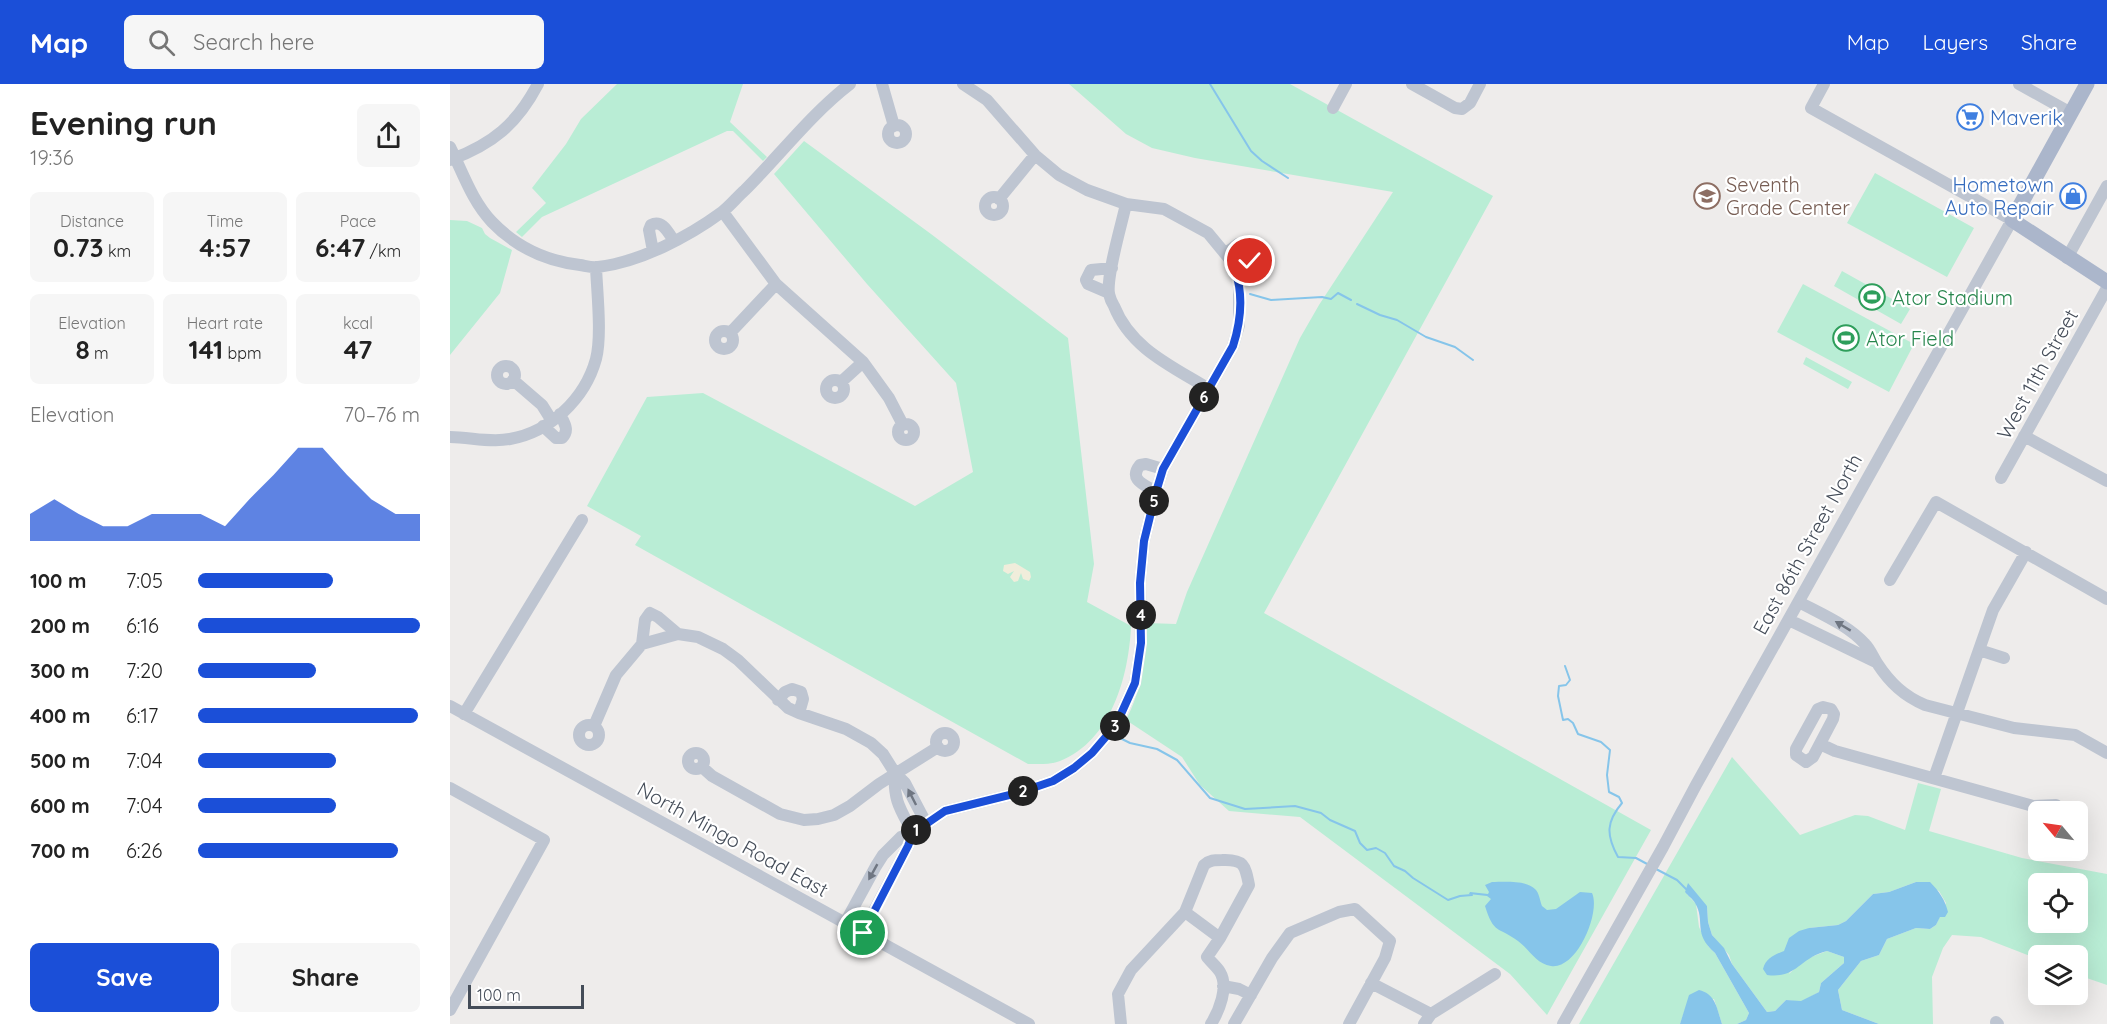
<!DOCTYPE html>
<meta charset="utf-8">
<style>
:root{--surface:#fff;--page:#f6f6f6;--text:#222;--muted:#767676;--accent:#1b4fd8}
body{margin:0;font-family:Quicksand,sans-serif;background:var(--page);color:var(--text);height:100vh;display:flex;flex-direction:column;font-size:22px;white-space:nowrap}
*{box-sizing:border-box;margin:0}
p{font-size:20px;color:var(--muted)}
.icon{flex:none;width:33px;height:33px;fill:none;stroke:currentColor;stroke-width:2;stroke-linecap:round;stroke-linejoin:round}
.map{position:relative;flex:1;overflow:hidden}
.sheet{display:flex;flex-direction:column;background:var(--surface);width:450px}
.sheet>*{flex:none}
.needle{width:39px;rotate:299deg}
.controls{position:absolute;left:1578px;top:717px;display:grid;gap:12px}
.controls a{display:grid;place-items:center;width:60px;height:60px;border-radius:9px;background:var(--surface);box-shadow:0 6px 24px #0002;font-size:30px}
.scale{position:absolute;left:18px;bottom:15px;width:116px;box-sizing:border-box;padding-left:6px;border:3px solid #444c58;border-top:0;font-size:16px;line-height:21px;white-space:nowrap;color:#444c58;-webkit-text-stroke:4px #fff;paint-order:stroke}
.pin{position:absolute;display:grid;place-items:center;width:51px;height:51px;color:#fff;margin:-26px;border:3px solid #fff;border-radius:50%;box-shadow:0 2px 6px #0007}
.km{position:absolute;width:30px;height:30px;margin:-15px;border-radius:50%;background:#222;color:#fff;font-size:16px;line-height:30px;text-align:center}
.round{display:grid;place-items:center;flex:none;width:63px;height:63px;border-radius:9px;background:var(--page)}
.overview{display:flex;align-items:center;justify-content:space-between;height:102px;padding:0 30px}
h1{font-size:33px;font-weight:700;line-height:45px}
.stats{display:grid;grid-template-columns:repeat(3,1fr);gap:9px;height:102px;padding:6px 30px}
.stats div{display:grid;align-content:center;border-radius:9px;background:var(--page);text-align:center}
.stats b{font-size:26px;font-weight:700}
.stats small{font-size:16px;font-weight:400}
.stats p{font-size:16px}
.chart{height:168px;padding:12px 30px}
.chart p{display:flex;justify-content:space-between}
.chart svg{width:100%;height:108px;margin-top:6px;fill:var(--accent);opacity:.7}
.action{display:flex;gap:12px;margin-top:auto;padding:12px 30px}
.action a{flex:1;height:69px;border-radius:9px;background:var(--accent);color:#fff;font-size:24px;font-weight:700;line-height:69px;text-align:center}
.action a+a{background:var(--page);color:var(--text)}
ul{padding:0 30px;list-style:none;font-size:20px}
li{display:grid;grid-template-columns:96px 72px 1fr;align-items:center;height:45px}
li i{height:15px;border-radius:8px;background:var(--accent)}
header{display:flex;align-items:center;gap:36px;box-sizing:border-box;height:84px;padding:0 30px;background:var(--accent);color:#fff}
header strong{font-size:28px}
nav{display:flex;gap:33px;margin-inline-start:auto;font-size:21px}
.search{width:420px;height:54px;background:var(--page);display:flex;align-items:center;gap:15px;box-sizing:border-box;padding:0 21px;border-radius:9px;color:var(--muted);font-size:22px}
main{display:flex;flex:1;min-height:0}
.map>svg:first-child{display:block}
</style>
<header>
<strong>Map</strong>
<div class="search"><svg class="icon" aria-label="search" viewBox="0 0 24 24"><circle cx="10" cy="10" r="6"/><path d="M15 15l6 6"/></svg>Search here</div>
<nav><a>Map</a><a>Layers</a><a>Share</a></nav>
</header>
<main>
<section class="sheet">
<div class="overview"><div><h1>Evening run</h1><p>19:36</p></div><a class="round"><svg class="icon" aria-label="share" viewBox="0 0 24 24"><path d="M12 15V3M7 8l5-5 5 5M5 13v7h14v-7"/></svg></a></div>
<div class="stats">
<div><p>Distance</p><b>0.73<small> km</small></b></div>
<div><p>Time</p><b>4:57</b></div>
<div><p>Pace</p><b>6:47<small> /km</small></b></div>
</div>
<div class="stats">
<div><p>Elevation</p><b>8<small> m</small></b></div>
<div><p>Heart rate</p><b>141<small> bpm</small></b></div>
<div><p>kcal</p><b>47</b></div>
</div>
<div class="chart"><p><span>Elevation</span>70–76 m</p>
<svg viewBox="0 0 160 44" preserveAspectRatio="none"><path d="M0 44V33L10 27L20 33L30 38L40 38L50 33L60 33L70 33L80 38L90 27L100 17L110 6L120 6L130 17L140 27L150 33L160 33V44z"/></svg>
</div>
<ul>
<li><b>100 m</b>7:05<i style="width:61%"></i></li>
<li><b>200 m</b>6:16<i style="width:100%"></i></li>
<li><b>300 m</b>7:20<i style="width:53%"></i></li>
<li><b>400 m</b>6:17<i style="width:99%"></i></li>
<li><b>500 m</b>7:04<i style="width:62%"></i></li>
<li><b>600 m</b>7:04<i style="width:62%"></i></li>
<li><b>700 m</b>6:26<i style="width:90%"></i></li>
</ul>
<div class="action"><a>Save</a><a>Share</a></div>
</section>
<div class="map">
<svg width="1657" height="940" viewBox="0 0 1657 940">
<rect width="100%" height="100%" fill="#eeeceb"/>
<path fill="#b9edd5" fill-rule="evenodd" d="M167,0H293L280,38L317,73L313,77L283,47H277L92,133L72,153L66,148L96,119L82,104L116,60L131,35Z
M619,0H840L1043,112L814,529L1201,746L1097,931L1060,890L850,733L779,727L750,701L732,673L676,636C692,605 696,574 697,539L726,540L737,508L850,254L869,221L943,108L745,74L702,64L676,50Z
M354,57L481,150L618,254L644,480L637,518L681,542C679,592 661,657 610,677C600,681 588,680 578,680L185,461L191,452L137,422L197,313L253,309L465,422L523,388L506,299L417,200L324,90Z
M1425,89L1524,144L1497,193L1397,139Z
M0,136L17,137L32,144L35,150L40,154L62,166L50,209L0,271Z
M1392,187L1460,225L1451,240L1384,202Z
M1353,200L1464,260L1439,308L1327,248Z
M1356,273L1402,298L1398,305L1353,280Z
M1282,673L1350,751L1405,731L1418,732L1455,746L1468,699L1491,705L1479,747L1572,774L1657,790V901L1628,891V872H1588V875L1531,853L1502,851L1493,864L1482,893L1483,940H1429L1392,926L1388,906L1411,877L1429,871L1437,855L1466,844L1480,845L1486,841L1496,819L1489,807L1466,798L1439,808L1423,810L1396,837L1388,841L1359,844L1339,890L1353,876L1377,867L1394,873V879L1371,899L1369,908L1351,918L1336,916L1325,927L1317,928L1282,880L1279,871L1262,851L1258,838L1257,822L1235,808L1246,820L1249,843L1258,862L1265,869L1299,929L1296,936L1287,940H1272L1264,915L1237,920L1230,940H1129ZM1588,800H1628V838H1588Z"/>
<path fill="#f0eddb" d="M565,479L580,488L581,493L579,497L573,495L571,489L568,497L564,498L560,493L564,487L558,490L553,487L554,481Z"/>
<path fill="#86c5ea" d="M1042,798C1054,798 1076,796 1085,805C1089,808 1090,817 1092,822L1097,826L1106,825L1130,808L1142,809C1151,828 1127,886 1101,882C1086,880 1079,865 1068,857C1048,842 1044,851 1035,822L1041,815L1037,812L1019,810L1020,808L1038,810L1039,808L1035,801Z
M1466,798H1480C1489,807 1495,816 1498,828L1495,833H1490L1486,841L1480,845L1466,844L1437,855L1429,871L1411,877L1388,906L1392,926L1429,940H1287L1296,936L1299,929L1265,869C1242,849 1256,837 1245,819C1243,815 1238,812 1235,808L1238,799L1257,822L1258,838L1262,851L1274,864L1282,880L1317,928L1325,927L1336,916L1351,917L1369,908L1371,899L1394,879V873L1377,867C1349,874 1347,895 1317,891L1313,885C1316,874 1324,871 1334,867L1339,854L1349,847L1359,844L1388,841L1396,837L1423,810L1439,808Z
M1249,906C1266,910 1267,925 1272,940H1230L1239,911Z"/>
<g fill="none" stroke-linecap="round" stroke-linejoin="round">
<path stroke="#86c5ea" stroke-width="2" d="M760,0L801,67L812,77L838,94
M800,210L821,216L872,213L881,215L888,209L901,216
M907,220L930,231L947,236L976,253L1005,263L1023,276
M1115,582L1120,596L1116,601L1109,602L1108,612L1113,636L1118,635L1123,639L1128,650L1151,658L1160,666L1157,691L1159,708L1169,713L1172,719C1156,738 1156,751 1168,773L1186,774L1199,781
M668,653L680,659L707,665L727,676L760,714L795,725L845,722L871,729L880,736L905,747L910,759L917,766L926,764L935,769L944,782L955,787L963,794L998,816L1010,812L1022,811
M1206,785L1227,796L1236,805"/>
<path stroke="#bec5d1" stroke-width="12" d="M432,0L444,42
M962,0L1005,24L1012,25L1020,19L1030,0
M1569,0L1621,29
M883,24L896,0
M438 50a9 9 0 1 1 18 0a9 9 0 1 1-18 0Z
M0,63C13,89 22,117 42,138C66,163 96,177 130,181C136,182 142,184 148,183C190,178 238,153 272,128C280,122 287,113 295,106C330,71 361,30 400,0
M0,76C43,60 67,40 88,0
M535 122a9 9 0 1 1 18 0a9 9 0 1 1-18 0Z
M549,115L585,71
M676,120C672,139 656,192 659,210C660,214 662,219 664,222C681,265 722,282 759,305
M273,128L326,200L413,278L439,314L453,341
M203,167L199,146L201,141C212,135 218,148 224,157
M776,169L788,160L796,161L801,167L800,177L785,186
M1617,174L1657,102
M659,209L638,200L636,196L641,186L662,184
M265 256a9 9 0 1 1 18 0a9 9 0 1 1-18 0Z
M280,249L326,200
M47 291a9 9 0 1 1 18 0a9 9 0 1 1-18 0Z
M63,296L92,321L102,337
M376 305a9 9 0 1 1 18 0a9 9 0 1 1-18 0Z
M391,298L413,278
M448 348a8 8 0 1 1 16 0a8 8 0 1 1-16 0Z
M93,342L106,354H112C120,346 114,339 110,330
M1574,352L1657,397
M0,353C20,353 40,359 60,355C100,348 135,315 146,275C152,252 147,208 146,183
M1551,394L1657,204
M706,408C695,401 678,396 690,381L696,380L713,385
M1440,496L1486,418L1657,515
M1349,518C1371,530 1398,541 1415,560C1420,565 1423,573 1427,579C1440,599 1454,612 1475,621L1564,644L1625,651L1657,669
M1339,536L1426,578
M192,560L195,536L200,529L208,533L228,550
M1529,566L1554,574
M0,622L579,940
M1373,623L1381,625L1384,630L1383,635L1363,673L1356,678L1346,671V665L1368,625Z
M349,629L396,645L421,659L433,670L445,689L455,699L476,739
M14,630L132,436
M129 651a10 10 0 1 1 20 0a10 10 0 1 1-20 0Z
M144,642L166,591L192,560L228,550L248,553L273,565L288,576L338,624L349,629L353,615L351,608L342,605L335,608L328,616
M486 658a9 9 0 1 1 18 0a9 9 0 1 1-18 0Z
M1370,660L1385,667L1583,722L1606,721
M238 677a8 8 0 1 1 16 0a8 8 0 1 1-16 0Z
M252,683L262,692L330,730L354,736L368,735L384,731L400,722L429,700L488,663
M445,689C443,717 451,726 463,749
M1484,694L1543,526L1576,468
M0,704L94,756L0,926
M735,828L770,854
M395,839L426,782L433,771L451,753L463,749L495,727L568,709L603,697L624,684L642,669L666,641L685,599L691,559L690,499L694,457L706,408L713,385L783,262L789,241V198L782,178L758,149L714,125L676,120L637,106L609,91L585,71L537,16L513,0
M413,848L458,762L463,749
M921,899L981,930
M773,902L789,905L801,911
M1546,938L1548,940
M671,940L668,910L681,886L735,828L754,781C760,776 764,776 772,776C794,775 795,781 799,801L770,854L757,873C761,878 767,883 770,888C779,903 769,927 761,940
M784,940L822,874L840,849L889,828L905,825L940,857L935,874L899,940
M974,940L981,930L1045,890
M1113,940L1213,763L1246,701L1562,136L1361,24L1374,0"/>
<path stroke="#abb6cb" stroke-width="15" d="M1637,0L1562,136L1657,198"/>
</g>
<defs><path id="oneway-solid" d="M-6-.8H1V-3.2L6.5 0L1 3.2V.8H-6Z" transform="scale(1.5)"/></defs>
<g fill="#6f7682">
<use href="#oneway-solid" transform="translate(1393 542) rotate(-149)"/>
<use href="#oneway-solid" transform="translate(462 713) rotate(-117)"/>
<use href="#oneway-solid" transform="translate(423 788) rotate(119)"/>
</g>
<g fill="none" stroke-linecap="round" stroke-linejoin="round">
<g stroke="#fff" stroke-width="12">
<path id="route" d="M413,849L458,762L463,749L495,727L568,709L603,697L624,684L642,669L666,641L685,599L691,559L690,499L694,457L706,408L713,385L783,262C791,237 794,212 785,186L800,177"/>
</g>
<use href="#route" stroke="#1b4fd8" stroke-width="8"/>
</g>
<defs>
<g id="supermarket-ring" transform="scale(1.35)"><circle r="9.5" fill="#fff" stroke="#3f7fe0" stroke-width="1.5"/><path d="M-6-5.5h2.5l.6 2H6L4.5 2H-2.5L-4.4-4H-6ZM-1.5 3.2a1.3 1.3 0 1 0 .1 0ZM3 3.2a1.3 1.3 0 1 0 .1 0Z" fill="#3f7fe0"/></g>
<g id="school-ring" transform="scale(1.35)"><circle r="9.5" fill="#fff" stroke="#8d6e63" stroke-width="1.5"/><path d="M0-5L7-2L0 1L-7-2ZM-4 1L0 2.5L4 1V4Q0 6-4 4Z" fill="#8d6e63"/></g>
<g id="shop-ring" transform="scale(1.35)"><circle r="9.5" fill="#fff" stroke="#3f7fe0" stroke-width="1.5"/><path d="M-5-2.5h2.3a2.7 3.5 0 0 1 5.4 0H5L5.5 6h-11ZM-1.5-2.5h3a1.5 2.3 0 0 0-3 0Z" fill="#3f7fe0"/></g>
<g id="stadium-ring" transform="scale(1.35)"><circle r="9.5" fill="#fff" stroke="#2e9e5b" stroke-width="1.5"/><path d="M0-5a6.5 5 0 1 0 0 10a6.5 5 0 1 0 0-10ZM-3.5-1.8h7v3.6h-7Z" fill="#2e9e5b"/></g>
</defs>
<g fill-rule="evenodd">
<use href="#supermarket-ring" x="1520" y="33"/>
<use href="#school-ring" x="1257" y="112"/>
<use href="#shop-ring" x="1623" y="112"/>
<use href="#stadium-ring" x="1422" y="213"/>
<use href="#stadium-ring" x="1396" y="254"/>
</g>
<g text-anchor="middle" dominant-baseline="central" stroke-width="4.5" stroke-linejoin="round" paint-order="stroke">
<g font-size="20" fill="#366cbe" stroke="#fff" text-anchor="start">
<text x="1540" y="33">Maverik</text>
<text x="1604" y="100" text-anchor="end">Hometown<tspan x="1604" dy="23">Auto Repair</tspan></text>
</g>
<g font-size="20" fill="#785e54" stroke="#fff" text-anchor="start">
<text x="1276" y="100">Seventh<tspan x="1276" dy="23">Grade Center</tspan></text>
</g>
<g font-size="20" fill="#27864d" stroke="#fff" text-anchor="start">
<text x="1442" y="213">Ator Stadium</text>
<text x="1416" y="254">Ator Field</text>
</g>
<g font-size="20" fill="#444c58" stroke="#fff">
<text transform="translate(1587 290) rotate(-61)">West 11th Street</text>
<text transform="translate(1357 460) rotate(-61)">East 86th Street North</text>
<text transform="translate(283 755) rotate(29)">North Mingo Road East</text>
</g>
</g>
</svg>
<div class="controls">
<a><svg class="needle" viewBox="-14 -14 28 28"><path d="M0-13l5 13h-10z" fill="#e53935"/><path d="M0 13l5-13h-10z" fill="#767676"/></svg></a>
<a><svg class="icon" aria-label="locate" viewBox="0 0 24 24"><circle cx="12" cy="12" r="6"/><path d="M12 2v4M12 18v4M2 12h4M18 12h4"/></svg></a>
<a><svg class="icon" aria-label="layers" viewBox="0 0 24 24"><path d="M12 4l9 5-9 5-9-5zM3 14l9 5 9-5"/></svg></a>
</div>
<div class="scale">100 m</div>
<div class="pin" style="left:413px;top:849px;background:#1e9e55"><svg class="icon" aria-label="arrive" viewBox="0 0 24 24"><path d="M6 21V4h12l-3 4 3 4H6"/></svg></div>
<div class="pin" style="left:800px;top:177px;background:#d93025"><svg class="icon" aria-label="check" viewBox="0 0 24 24"><path d="M5 12l5 5 9-10"/></svg></div>
<b class="km" style="left:466px;top:746px">1</b>
<b class="km" style="left:573px;top:707px">2</b>
<b class="km" style="left:665px;top:642px">3</b>
<b class="km" style="left:691px;top:531px">4</b>
<b class="km" style="left:704px;top:417px">5</b>
<b class="km" style="left:754px;top:313px">6</b>
</div>
</main>
